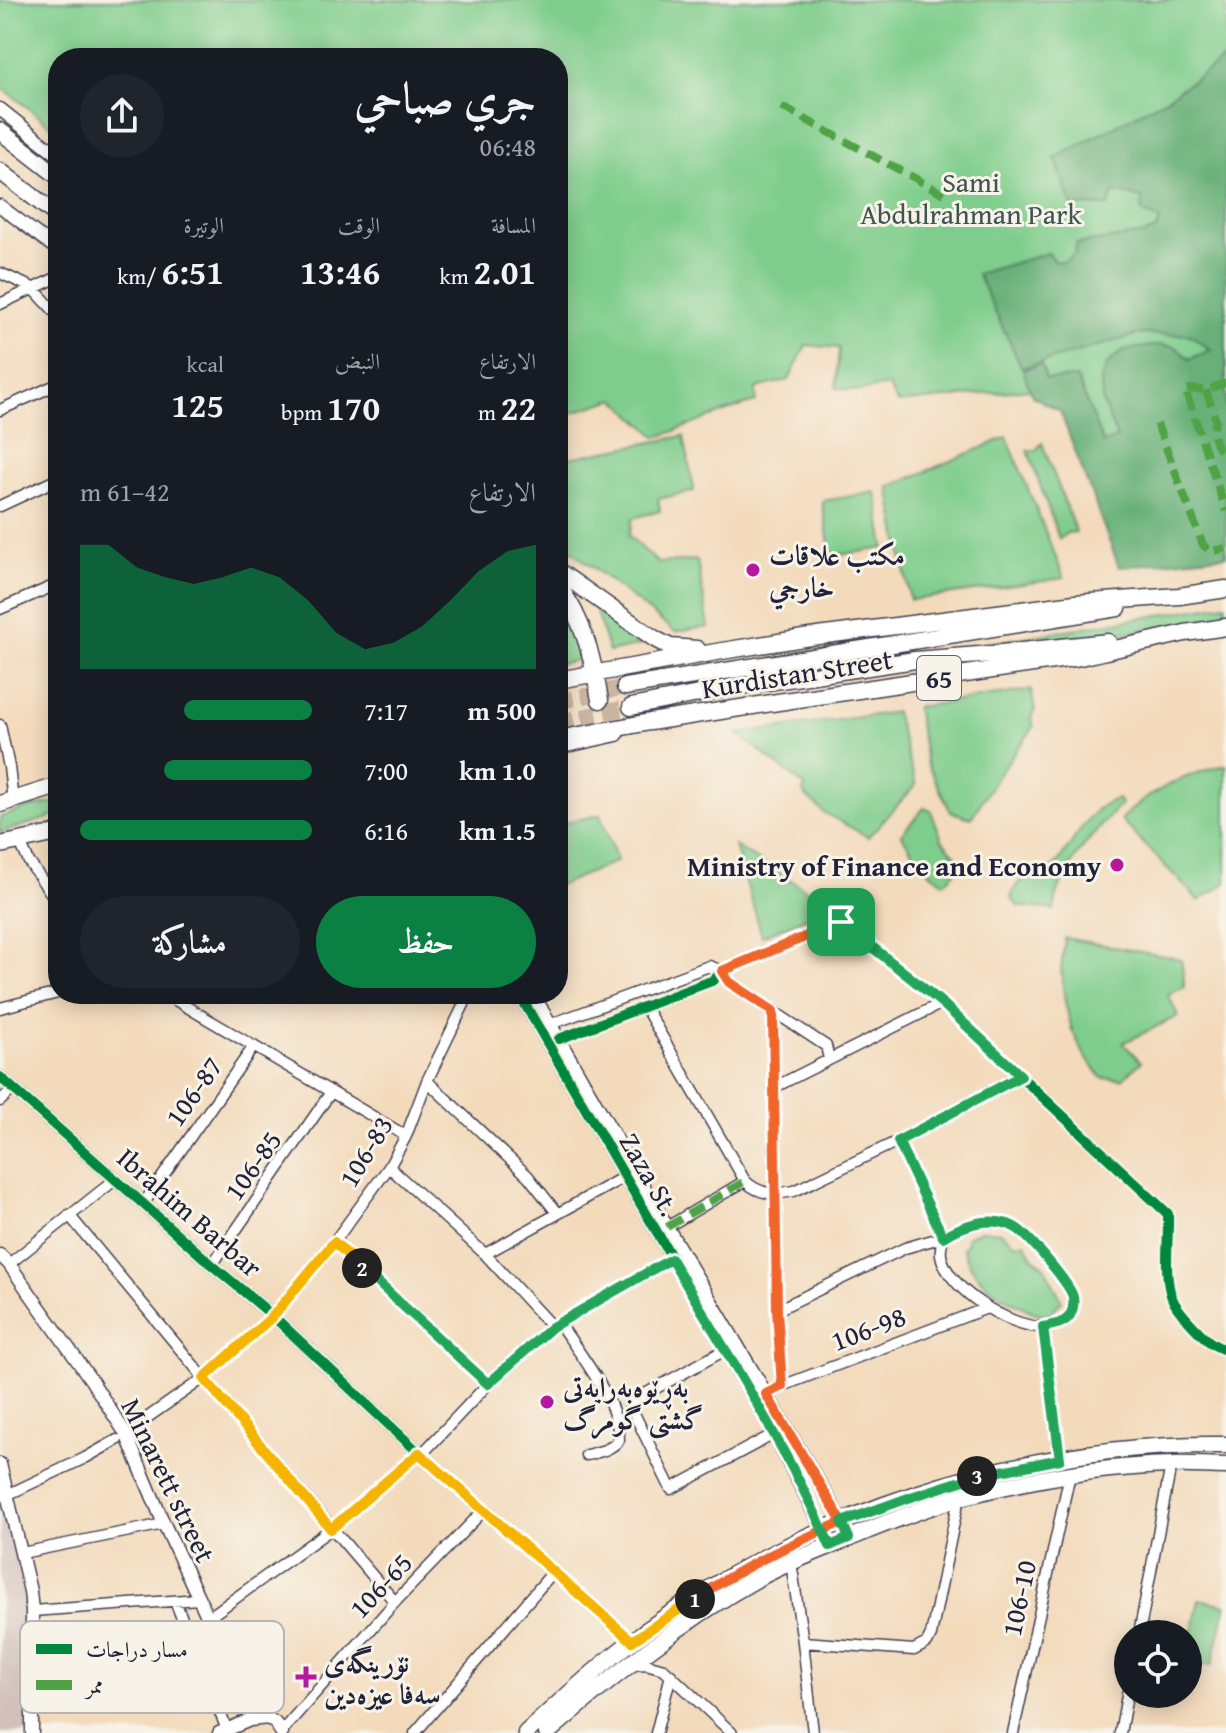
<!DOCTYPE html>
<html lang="ar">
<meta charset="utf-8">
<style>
:root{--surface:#171b24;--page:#20242c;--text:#f1f3f6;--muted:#9ea1a6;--accent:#0b8043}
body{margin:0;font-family:"Gentium Book Plus",Amiri,serif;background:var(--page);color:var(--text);direction:rtl;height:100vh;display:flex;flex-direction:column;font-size:30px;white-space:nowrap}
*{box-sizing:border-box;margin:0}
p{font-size:26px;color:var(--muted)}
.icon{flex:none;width:44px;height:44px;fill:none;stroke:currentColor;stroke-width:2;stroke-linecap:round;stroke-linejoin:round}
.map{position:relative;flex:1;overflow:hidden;direction:ltr}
.panel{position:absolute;left:48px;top:48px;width:520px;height:956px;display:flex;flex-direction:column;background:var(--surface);border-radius:32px;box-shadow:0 4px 20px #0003;direction:rtl}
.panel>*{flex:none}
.controls{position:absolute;left:1114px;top:1620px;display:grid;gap:16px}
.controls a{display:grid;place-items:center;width:88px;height:88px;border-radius:50%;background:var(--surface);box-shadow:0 4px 20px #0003;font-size:40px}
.pin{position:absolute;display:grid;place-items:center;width:68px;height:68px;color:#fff;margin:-34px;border-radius:16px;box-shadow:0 4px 12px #0006}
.km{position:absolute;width:40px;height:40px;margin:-20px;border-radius:50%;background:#222;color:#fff;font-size:22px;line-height:40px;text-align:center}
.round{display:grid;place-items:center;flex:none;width:84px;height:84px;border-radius:42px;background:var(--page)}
.head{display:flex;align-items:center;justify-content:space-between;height:136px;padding:0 32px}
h1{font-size:44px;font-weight:600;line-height:60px}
.metrics{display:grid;grid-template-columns:repeat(3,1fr);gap:12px;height:136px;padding:8px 32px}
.metrics div{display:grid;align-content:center}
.metrics b{font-size:34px;font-weight:600}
.metrics small{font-size:22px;font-weight:400}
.metrics p{font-size:22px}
.chart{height:224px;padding:16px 32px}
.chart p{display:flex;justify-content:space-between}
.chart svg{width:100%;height:144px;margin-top:8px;fill:var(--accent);opacity:.7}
.primary-button{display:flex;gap:16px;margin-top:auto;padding:16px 32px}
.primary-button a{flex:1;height:92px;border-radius:48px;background:var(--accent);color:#fff;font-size:32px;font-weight:600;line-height:92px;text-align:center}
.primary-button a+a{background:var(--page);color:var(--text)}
ul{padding:0 32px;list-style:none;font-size:26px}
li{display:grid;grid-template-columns:128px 96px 1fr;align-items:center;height:60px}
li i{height:20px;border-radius:10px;background:var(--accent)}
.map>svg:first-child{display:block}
</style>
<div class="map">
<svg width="1226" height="1733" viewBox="0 0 1226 1733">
<rect width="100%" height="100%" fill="#f7f3e8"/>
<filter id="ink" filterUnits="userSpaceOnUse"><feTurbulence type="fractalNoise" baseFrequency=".0125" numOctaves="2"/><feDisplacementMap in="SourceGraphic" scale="16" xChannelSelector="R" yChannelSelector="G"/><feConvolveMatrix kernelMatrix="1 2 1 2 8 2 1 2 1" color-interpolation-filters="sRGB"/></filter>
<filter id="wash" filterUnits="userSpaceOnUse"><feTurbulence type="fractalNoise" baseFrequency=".006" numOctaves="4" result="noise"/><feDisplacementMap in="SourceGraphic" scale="32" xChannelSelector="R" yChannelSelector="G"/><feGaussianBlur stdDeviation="1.8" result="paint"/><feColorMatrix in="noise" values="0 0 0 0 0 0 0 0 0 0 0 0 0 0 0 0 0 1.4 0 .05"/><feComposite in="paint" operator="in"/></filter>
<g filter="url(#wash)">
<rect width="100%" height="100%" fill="#f3dabb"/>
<path fill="#d1c0bc" d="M0,1484L28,1590L30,1733H0Z"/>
<path fill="#7fcd8c" stroke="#507864" stroke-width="2" d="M0,0H1226V555L1144,564L1067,385L898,403L888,386L859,391L836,388L839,348L806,345L789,380L756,388V402C722,410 691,427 657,437L615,399L558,417V58H58V131L0,86Z
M684,436L694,491L658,499L660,511L633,518L629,536L658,563L697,560L709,627L675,632L558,540V460Z
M1007,437L1064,578L910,600L889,487Z
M1042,443L1076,532L1067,533L1059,539L1028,450H1036Z
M876,492L885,548L831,556L822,501Z
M558,596L573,625L582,651L577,660L558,664Z
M592,599L649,643L609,652Z
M1226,604V616L1079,640L939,651Z
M1031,690L1035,710L1031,717L1034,727L1001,771L971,818L951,812L926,762L916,707Z
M895,712L916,785L868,837L823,812L803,793L805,786L738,734Z
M1226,765V883L1199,901L1121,820C1149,790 1186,774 1226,765Z
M1118,799L1121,804C1092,835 1060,867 1054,910L1018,906L1011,898C1013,894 1013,890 1016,886C1024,874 1045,876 1054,866C1075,845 1087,805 1118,799Z
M58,802V815L0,833V817L27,808Z
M924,808L931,811L942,840L963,864L944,883L922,866L901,834Z
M600,815L617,861L558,886V824Z
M735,846L833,906L762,936Z
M1065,938L1181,959L1185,987L1168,994L1178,1016L1123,1043L1141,1062L1122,1079L1102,1078L1085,1056L1072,1030L1065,1002L1061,970Z
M982,1230L1001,1232L1016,1244L1025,1243L1033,1257L1044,1266L1062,1301L1054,1309V1314C1050,1314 1046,1315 1042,1314C1034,1314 1026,1309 1019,1305C992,1292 971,1277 963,1248L967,1242L966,1237Z
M1199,1599L1226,1605L1212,1665L1188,1664V1634L1186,1633L1193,1630Z"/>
<path fill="#67b078" stroke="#44695a" stroke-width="2" d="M1226,58V555L1119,567L1060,411L1032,396L1023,370L1041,364L1046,379L1077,378L1103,443L1117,438L1102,401L1101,380L1108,363L1124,350L1160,345L1176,347L1189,359L1211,350L1190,335L1140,334L1022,368L977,274L1048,253L1054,261L1064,262L1075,254L1076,244L1144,234L1156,230L1160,220L1142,212V198L1114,192L1108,206H1072L1055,158L1167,98Z"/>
</g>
<g filter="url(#ink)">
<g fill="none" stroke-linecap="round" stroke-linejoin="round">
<path stroke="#c9b5a1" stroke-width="16" stroke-dasharray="16 8" stroke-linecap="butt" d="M558,702L625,687
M558,722L631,707"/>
<g stroke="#413e4e" stroke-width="13">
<path id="minor" d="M0,273L33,288L58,315
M0,304L58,277
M0,410L58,384
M0,506L58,479
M0,609L58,584
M0,725L9,767L13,801
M19,840L29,862L58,903
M165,994L406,1136
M645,1007L745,1181C760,1195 774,1195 794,1191L898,1141L1021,1076
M0,1008L58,993
M773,1011L777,1310L782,1386
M551,1024L709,966L722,971L729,982L826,1046L829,1059
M559,1039L714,980L722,971L841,922L942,1003L1168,1214C1169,1239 1163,1274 1172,1298C1176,1309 1187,1319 1195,1328C1205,1338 1212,1346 1226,1350
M427,1081L528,1176L557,1213
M773,1088L942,1003
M0,1101L13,1089
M389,1167L485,1254L552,1327
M144,1203L254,1046
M69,1215L204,1378L395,1602
M988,1222C998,1222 1009,1223 1018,1229C1030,1238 1070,1284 1073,1298C1074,1307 1071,1314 1066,1320C1059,1323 1049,1327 1042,1327C1009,1327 947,1289 941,1255C940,1249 942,1242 943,1237C957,1228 971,1224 988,1222Z
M667,1227L745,1181
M334,1242L488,1384
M485,1254L624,1177
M9,1264L116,1179
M212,1265L331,1092
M777,1310L905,1248L943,1237L898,1141
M559,1323C580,1354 619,1402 619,1440C611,1450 599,1452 586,1455
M1043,1327L1060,1459
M725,1350L629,1403L671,1489L774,1434
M766,1394L782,1386L987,1308
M141,1422L204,1378L273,1316L334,1242L389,1167L406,1136L427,1081L469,994
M421,1455L488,1384L552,1327L671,1259
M7,1495L85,1458L117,1440
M22,1553L164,1524
M791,1562L803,1642L813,1733
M175,1601L227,1730
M32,1611L199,1599
M208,1618L331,1529L419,1453
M1139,1634L1171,1465
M803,1642L914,1650L927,1643L931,1635L959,1498
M632,1665L646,1664L664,1669L732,1733
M281,1732L395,1602L484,1510
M415,1733L553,1572
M656,1733L671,1675
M1013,1733L1070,1474
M1120,1733L1128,1690"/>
</g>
<g stroke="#413e4e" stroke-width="15">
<path id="tertiary" d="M0,109L58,155
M0,206L58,250
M558,748L617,735
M519,994L774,1434L827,1538
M533,994L667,1227L833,1506L849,1538
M0,1077L212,1265L273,1316L419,1453L632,1641
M0,1255L9,1264L91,1380L126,1434L164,1524L208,1618L268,1718L275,1723L282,1733
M0,1464L30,1591L32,1611V1733
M219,1733L250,1720L268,1718"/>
</g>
<g stroke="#413e4e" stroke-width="19">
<path id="primary" d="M526,1733C560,1702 594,1670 631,1642C798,1516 1017,1442 1226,1445
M547,1733C613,1676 681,1621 758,1578C788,1562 820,1550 852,1537C888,1522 924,1508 961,1497C1028,1479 1102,1467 1171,1465C1189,1464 1208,1466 1226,1466"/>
</g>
<g stroke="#413e4e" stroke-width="19">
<path id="trunk" d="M0,131L58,176
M0,171L58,216
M558,571L655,639L670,647L697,649
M558,586C584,619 593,660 600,700
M558,680L722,651L810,637L1075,603L1179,596L1226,589
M625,687L1118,608
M631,707L740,686L915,660L992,654L1108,642
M558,739L650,722L778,702L1080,657L1185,633L1226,627
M0,804L58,786
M0,845L58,833"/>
</g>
<use href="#minor" stroke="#fff" stroke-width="10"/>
<use href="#tertiary" stroke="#fff" stroke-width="12"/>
<use href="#primary" stroke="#fff" stroke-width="16"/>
<use href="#trunk" stroke="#fff" stroke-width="16"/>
<path stroke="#50a245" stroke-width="8" stroke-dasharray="16 8" stroke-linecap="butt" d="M782,107L948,196
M1226,383L1206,390L1185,389L1226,511
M1206,390L1216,421C1210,434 1215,449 1226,457
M1157,424L1203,545L1211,552L1226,548
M667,1227L745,1181"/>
<g stroke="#f7f3e8" stroke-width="15">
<path id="cycleway" d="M519,994L774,1434L817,1515L830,1546
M559,1039L714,980L722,971L841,922L942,1003L1168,1214C1169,1239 1163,1274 1172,1298C1176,1309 1187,1319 1195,1328C1205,1338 1212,1346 1226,1350
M0,1077L212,1265L273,1316L419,1453L632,1641"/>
</g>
<use href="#cycleway" stroke="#00873e" stroke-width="10"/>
</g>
</g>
<g fill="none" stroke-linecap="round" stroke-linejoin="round" filter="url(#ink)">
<g stroke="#fff" stroke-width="16">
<path id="split-1" d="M695,1599C742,1567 791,1544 842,1522L766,1394L782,1386L777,1310L773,1011L729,982L722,971L841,922"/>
</g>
<g stroke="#fff" stroke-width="16">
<path id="split-2" d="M362,1268L334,1242L273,1316L204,1378L331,1529L419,1453L632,1641L695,1599"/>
</g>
<g stroke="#fff" stroke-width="16">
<path id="split-3" d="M362,1268L488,1384L552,1327L671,1259C727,1353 786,1446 830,1546L849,1538L842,1522L914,1496L977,1476"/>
</g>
<g stroke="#fff" stroke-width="16">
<path id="split-4" d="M841,922L942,1003L1021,1076L898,1141L943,1237C962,1226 986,1217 1008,1224C1010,1225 1017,1228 1019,1230C1030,1238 1070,1284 1073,1297C1074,1303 1073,1310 1070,1315C1065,1324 1052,1325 1043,1327L1060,1459L977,1476"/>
</g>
<use href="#split-1" stroke="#f0652b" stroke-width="10"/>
<use href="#split-2" stroke="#f5b400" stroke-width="10"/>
<use href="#split-3" stroke="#22a559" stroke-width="10"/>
<use href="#split-4" stroke="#22a559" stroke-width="10"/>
</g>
<g fill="#b5179e" stroke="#f7f3e8" stroke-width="3">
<circle cx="753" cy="570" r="8"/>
<circle cx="1117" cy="865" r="8"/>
<circle cx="547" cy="1402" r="8"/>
<path d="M302 1665h8v8h8v8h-8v8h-8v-8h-8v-8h8z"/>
</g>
<g text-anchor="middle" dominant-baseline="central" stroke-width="6" stroke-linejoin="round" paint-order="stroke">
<rect fill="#f7f3e8" stroke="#62616f" stroke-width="2" x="917" y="656" width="44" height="44" rx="6"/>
<g font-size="26" font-weight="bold" fill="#22223b">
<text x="939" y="678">65</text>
</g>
<g font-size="28" fill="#3e5553" stroke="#f7f3e8">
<text x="971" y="181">Sami<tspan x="971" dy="32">Abdulrahman Park</tspan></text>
</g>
<g font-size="28" font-weight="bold" fill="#22223b" stroke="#f7f3e8" text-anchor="start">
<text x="769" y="554">مكتب علاقات<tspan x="769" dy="32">خارجي</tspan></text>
<text x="1101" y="865" text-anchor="end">Ministry of Finance and Economy</text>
<text x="563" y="1386">بەڕێوەبەرایەتی<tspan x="563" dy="32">گشتی گومرگ</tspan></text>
<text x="324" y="1661">نۆرینگەی<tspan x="324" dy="32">سەفا عیزەدین</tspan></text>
</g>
<g font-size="28" fill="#22223b" stroke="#f7f3e8">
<text transform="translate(797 673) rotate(-9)">Kurdistan Street</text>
<text transform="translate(193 1091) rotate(-55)">106-87</text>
<text transform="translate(365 1151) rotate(-59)">106-83</text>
<text transform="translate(252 1165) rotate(-55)">106-85</text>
<text transform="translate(650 1174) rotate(60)">Zaza St.</text>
<text transform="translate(190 1212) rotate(41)">Ibrahim Barbar</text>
<text transform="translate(868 1328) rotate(-21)">106-98</text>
<text transform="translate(169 1480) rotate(64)">Minarett street</text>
<text transform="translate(380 1585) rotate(-47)">106-65</text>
<text transform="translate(1018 1598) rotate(-78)">106-10</text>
</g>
</g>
<rect x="20" y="1621" width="264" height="92" rx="12" fill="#f7f3e8" stroke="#b7b4b4" stroke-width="2"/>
<rect x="36" y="1644" width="36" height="10" fill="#00873e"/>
<rect x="36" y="1680" width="36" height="10" fill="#50a245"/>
<g font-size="22" fill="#22223b">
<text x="86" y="1657">مسار دراجات</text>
<text x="86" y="1693">ممر</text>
</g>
</svg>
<div class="controls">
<a><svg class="icon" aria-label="locate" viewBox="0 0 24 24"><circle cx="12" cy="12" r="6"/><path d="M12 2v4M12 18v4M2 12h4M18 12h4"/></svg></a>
</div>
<div class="pin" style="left:841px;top:922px;background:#1e9e55"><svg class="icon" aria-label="arrive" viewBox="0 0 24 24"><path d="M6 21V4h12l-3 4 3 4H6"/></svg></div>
<b class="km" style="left:695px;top:1599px">1</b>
<b class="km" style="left:362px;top:1268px">2</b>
<b class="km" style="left:977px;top:1476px">3</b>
<section class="panel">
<div class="head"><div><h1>جري صباحي</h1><p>06:48</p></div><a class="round"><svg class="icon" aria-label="share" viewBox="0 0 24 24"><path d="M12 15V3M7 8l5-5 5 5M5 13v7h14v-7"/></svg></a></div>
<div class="metrics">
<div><p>المسافة</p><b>2.01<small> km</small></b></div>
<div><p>الوقت</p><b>13:46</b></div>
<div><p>الوتيرة</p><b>6:51<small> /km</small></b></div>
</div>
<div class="metrics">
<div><p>الارتفاع</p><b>22<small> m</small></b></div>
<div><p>النبض</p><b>170<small> bpm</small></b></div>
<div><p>kcal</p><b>125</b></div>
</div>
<div class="chart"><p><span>الارتفاع</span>42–61 m</p>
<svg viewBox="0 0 160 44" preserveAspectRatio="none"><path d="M0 44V6L10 6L20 13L30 16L40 18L50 16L60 13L70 16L80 23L90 33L100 38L110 36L120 31L130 23L140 14L150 8L160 6V44z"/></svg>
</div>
<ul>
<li><b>500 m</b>7:17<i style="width:55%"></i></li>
<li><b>1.0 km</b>7:00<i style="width:64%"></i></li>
<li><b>1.5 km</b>6:16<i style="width:100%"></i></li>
</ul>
<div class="primary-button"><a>حفظ</a><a>مشاركة</a></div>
</section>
</div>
